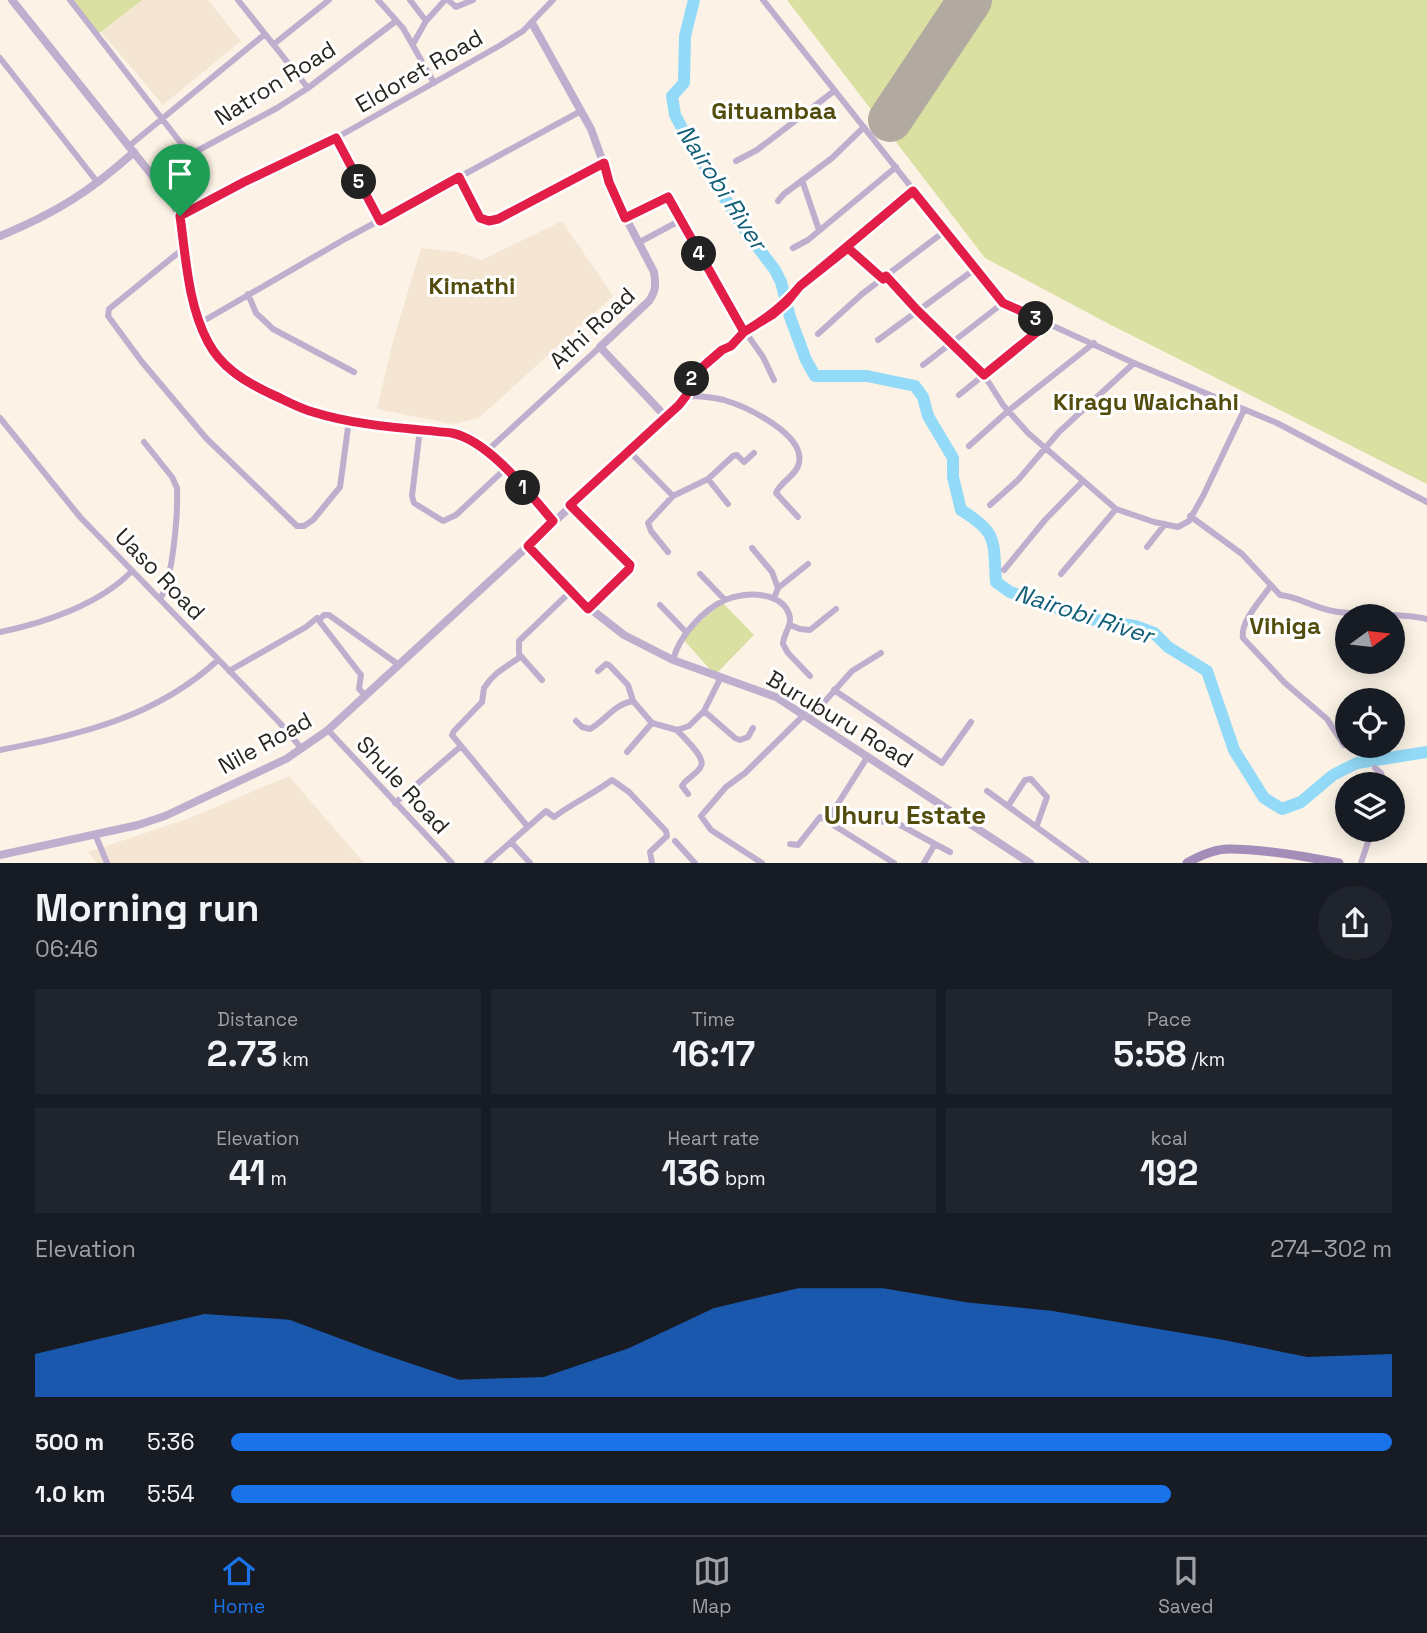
<!DOCTYPE html>
<meta charset="utf-8">
<style>
:root{--surface:#171b24;--page:#20242c;--text:#f1f3f6;--muted:#9ea1a6;--line:#363941;--accent:#1a73e8}
body{margin:0;font-family:"Space Grotesk",sans-serif;background:var(--page);color:var(--text);height:100vh;display:flex;flex-direction:column;font-size:26px;white-space:nowrap}
*{box-sizing:border-box;margin:0}
p{font-size:23px;color:var(--muted)}
.icon{flex:none;width:38px;height:38px;fill:none;stroke:currentColor;stroke-width:2;stroke-linecap:round;stroke-linejoin:round}
.map{position:relative;height:863px;overflow:hidden}
.panel{display:flex;flex-direction:column;background:var(--surface);flex:1}
.panel>*{flex:none}
.needle{width:46px;rotate:75deg}
.controls{position:absolute;left:1335px;top:604px;display:grid;gap:14px}
.controls a{display:grid;place-items:center;width:70px;height:70px;border-radius:50%;background:var(--surface);box-shadow:0 4px 18px #0003;font-size:35px}
.pin{position:absolute;display:grid;place-items:center;width:60px;height:60px;color:#fff;margin:-72px -30px;border-radius:50% 50% 50% 0;rotate:-45deg;box-shadow:0 0 7px #0007}
.pin .icon{rotate:45deg}
.km{position:absolute;width:35px;height:35px;margin:-18px;border-radius:50%;background:#222;color:#fff;font-size:19px;line-height:35px;text-align:center}
.round{display:grid;place-items:center;flex:none;width:74px;height:74px;border-radius:37px;background:var(--page)}
.head{display:flex;align-items:center;justify-content:space-between;height:119px;padding:0 35px}
h1{font-size:38px;font-weight:700;line-height:52px}
.stats{display:grid;grid-template-columns:repeat(3,1fr);gap:10px;height:119px;padding:7px 35px}
.stats div{display:grid;align-content:center;border-radius:0px;background:var(--page);text-align:center}
.stats b{font-size:35px;font-weight:700}
.stats small{font-size:19px;font-weight:400}
.stats p{font-size:19px}
.chart{height:196px;padding:14px 35px}
.chart p{display:flex;justify-content:space-between}
.chart svg{width:100%;height:126px;margin-top:7px;fill:var(--accent);opacity:.7}
ul{padding:0 35px;list-style:none;font-size:23px}
li{display:grid;grid-template-columns:112px 84px 1fr;align-items:center;height:52px}
li i{height:18px;border-radius:9px;background:var(--accent)}
.tab-bar{display:flex;justify-content:space-around;align-items:center;height:98px;border-top:2px solid var(--line);background:var(--surface);font-size:19px;color:var(--muted)}
.tab-bar a{display:grid;justify-items:center;gap:4px}
.tab-bar .on{color:var(--accent)}
.map>svg:first-child{display:block}
</style>
<div class="map">
<svg width="1427" height="863" viewBox="0 0 1427 863">
<rect width="100%" height="100%" fill="#fcf3e6"/>
<path fill="#f4e6d3" d="M74,0H208L241,41L163,105Z
M562,221L613,296L479,418L452,424L377,409L393,341L421,248L456,252L482,260Z
M289,776L364,863H97L88,852L190,818Z"/>
<path fill="#dae0a1" d="M71,0H142L98,34Z
M787,0H1427V484L1111,325L985,258Z
M722,602L754,635L715,675L682,638Z"/>
<g fill="none" stroke-linecap="round" stroke-linejoin="round">
<path stroke="#93daf8" stroke-width="12" d="M694,0L685,36L684,83L672,96L675,115L691,145L747,233L775,270L781,282L790,317L806,360L815,376H867L915,386L923,397L928,416L953,458V477L961,510C999,533 993,541 996,582L1010,592L1090,619L1135,626L1154,633L1168,647L1207,671L1234,750L1264,798L1282,809L1301,802L1333,775L1357,763L1427,752"/>
<path stroke="#b2aaa0" stroke-width="44" d="M890,120L970,0"/>
<path stroke="#bfafce" stroke-width="6" d="M70,0L180,142L186,148L195,152L277,108L308,88L396,21
M238,0L308,88
M378,0L403,28L434,83
M410,0L426,21
M448,0L456,7L473,0
M763,0L1003,303L1134,363L1277,423L1427,502
M274,44L329,0
M413,44L426,21L445,0
M0,58L98,183
M336,138L380,221
M129,146L265,34
M736,161L757,150L834,91
M459,178L479,218L489,221L497,219L604,163
M802,180L819,230
M778,201L784,194L832,158L864,127
M180,216L244,182L336,138L499,46L523,31L553,0
M625,218L668,197L735,317L763,357L774,380
M638,243L681,220
M184,248L109,309L108,316L142,362L206,438L297,526H304L313,520L340,487L349,420
M793,248L808,240L896,167
M848,248L883,279
M886,276L917,310L984,375L1003,405L1028,433L1116,509L1154,522L1178,527L1189,521L1203,496L1244,410
M248,294L256,313L273,329L354,372
M200,323L345,239L581,111
M818,334L862,294L945,231
M878,340L975,269
M923,365L1003,303
M959,395L1048,323
M686,396C699,396 712,397 724,400C747,407 805,434 799,463C797,475 780,482 776,493L798,517
M665,416L686,396L696,373L722,350L731,347L744,333L772,315L787,302L800,286L913,191
M0,418L80,517L279,722L302,749
M420,429L412,496L414,503L443,521L456,515L505,469
M144,442L172,477L177,488C178,513 173,580 160,599
M969,446L1008,411L1094,343
M488,450L600,347
M630,452L673,496L708,479L728,504
M708,479L733,456L737,455L744,462L754,453
M570,505L630,565L629,569L588,609
M990,505L1018,480L1059,432L1134,363
M1190,516L1242,554L1280,595C1297,596 1314,608 1333,611C1364,617 1396,612 1427,619
M1147,547L1165,524
M752,548L772,572L778,588
M668,552L651,531L648,523L673,496
M1004,570L1045,520L1083,481
M700,574L725,600
M1061,574L1116,509
M1271,585C1262,599 1240,621 1243,638L1285,683L1327,719L1344,745
M774,598L778,588L808,564
M660,605L686,632
M319,620L324,615H329L399,665
M790,625L800,629L810,630L836,609
M0,632C45,623 100,604 132,571
M520,657L497,673L490,680L484,688L482,702L454,731L452,735L528,827
M673,660C679,636 703,610 725,600C745,591 785,591 790,618C791,627 783,635 783,644L788,653L810,676
M229,671L306,627L317,618L361,675L359,689L366,696
M598,671L606,664L609,665L628,685L633,701L652,723L677,730L689,726L704,711L721,677
M542,680L519,654V641L570,592
M834,690L942,763L971,722
M704,711L735,738L740,740L748,737L753,728
M810,718L852,671L881,653
M576,721L582,727L590,729C606,720 614,704 633,701
M328,730L452,863
M677,730C683,737 706,757 701,766C698,774 686,778 682,786L688,794
M0,750C81,734 155,718 218,660
M627,752L652,723
M868,756L827,821L894,863
M1375,768L1381,773L1385,784
M987,791L1086,863
M395,803L460,747
M1008,806L1025,780L1031,779L1047,797L1037,825
M874,823L891,820L935,844L924,863
M95,834L107,863
M675,841L695,863
M511,842L530,863
M790,844L798,845L820,817L827,821
M935,844L950,852
M487,863L546,811L554,817C573,803 593,794 612,780L629,792L666,831L667,836L650,852L652,863
M762,863L711,830L701,816L726,787L745,773L805,714
M1361,863L1372,830"/>
<path stroke="#bfafce" stroke-width="8" d="M12,0L171,199L180,216L192,297L200,323L216,356L228,368L253,385L313,412L349,420L466,436L488,450L553,521
M0,236C54,214 91,191 134,152
M529,546L574,596L624,635L673,660L776,697L1030,863
M0,855L138,825L165,816L286,759L328,730L630,452L665,416L600,347L649,301C656,291 656,284 654,272L617,201L591,129L532,23"/>
<path stroke="#a58dba" stroke-width="9" d="M1187,863C1199,856 1214,849 1229,849C1265,849 1304,856 1339,863"/>
</g>
<g fill="none" stroke-linecap="round" stroke-linejoin="round">
<g stroke="#fff" stroke-width="14">
<path id="route" d="M180,216C186,258 188,305 208,342C221,367 244,381 269,393C283,399 298,408 313,412C357,426 406,428 452,433C489,441 528,492 553,521L528,546L588,609L629,569L630,565L570,505L679,405L686,396L696,373L707,363L722,350L731,346L744,332L772,315L787,302L800,286L848,248L883,279L886,276L917,310L984,375L1048,323L1003,303L913,191L800,286C784,306 766,319 744,332L668,197L625,218L609,182L604,163L498,219L489,221L480,218L459,177L380,221L336,138L244,182L180,216"/>
</g>
<use href="#route" stroke="#e11d48" stroke-width="9"/>
</g>
<g text-anchor="middle" dominant-baseline="central" stroke-width="6" stroke-linejoin="round" paint-order="stroke">
<g font-size="23" fill="#292521" stroke="#fff">
<text transform="translate(419 71) rotate(-30)">Eldoret Road</text>
<text transform="translate(275 83) rotate(-32)">Natron Road</text>
<text transform="translate(592 328) rotate(-43)">Athi Road</text>
<text transform="translate(160 574) rotate(46)">Uaso Road</text>
<text transform="translate(840 719) rotate(31)">Buruburu Road</text>
<text transform="translate(265 743) rotate(-29)">Nile Road</text>
<text transform="translate(403 785) rotate(47)">Shule Road</text>
</g>
<g font-size="24" font-weight="bold" fill="#524c0d" stroke="#fff">
<text x="774" y="110">Gituambaa</text>
<text x="472" y="285">Kimathi</text>
<text x="1146" y="401">Kiragu Waichahi</text>
<text x="1285" y="625">Vihiga</text>
</g>
<g font-size="24" font-style="italic" fill="#135e77" stroke="#fff">
<text transform="translate(722 187) rotate(57)">Nairobi River</text>
<text transform="translate(1084 614) rotate(18)">Nairobi River</text>
</g>
<g font-size="26" font-weight="bold" fill="#524c0d" stroke="#fff">
<text x="905" y="815">Uhuru Estate</text>
</g>
</g>
</svg>
<div class="controls">
<a><svg class="needle" viewBox="-14 -14 28 28"><path d="M0-13l5 13h-10z" fill="#e53935"/><path d="M0 13l5-13h-10z" fill="#9ea1a6"/></svg></a>
<a><svg class="icon" aria-label="locate" viewBox="0 0 24 24"><circle cx="12" cy="12" r="6"/><path d="M12 2v4M12 18v4M2 12h4M18 12h4"/></svg></a>
<a><svg class="icon" aria-label="layers" viewBox="0 0 24 24"><path d="M12 4l9 5-9 5-9-5zM3 14l9 5 9-5"/></svg></a>
</div>
<div class="pin" style="left:180px;top:216px;background:#1e9e55"><svg class="icon" aria-label="arrive" viewBox="0 0 24 24"><path d="M6 21V4h12l-3 4 3 4H6"/></svg></div>
<b class="km" style="left:523px;top:488px">1</b>
<b class="km" style="left:692px;top:379px">2</b>
<b class="km" style="left:1036px;top:319px">3</b>
<b class="km" style="left:699px;top:254px">4</b>
<b class="km" style="left:359px;top:182px">5</b>
</div>
<section class="panel">
<div class="head"><div><h1>Morning run</h1><p>06:46</p></div><a class="round"><svg class="icon" aria-label="share" viewBox="0 0 24 24"><path d="M12 15V3M7 8l5-5 5 5M5 13v7h14v-7"/></svg></a></div>
<div class="stats">
<div><p>Distance</p><b>2.73<small> km</small></b></div>
<div><p>Time</p><b>16:17</b></div>
<div><p>Pace</p><b>5:58<small> /km</small></b></div>
</div>
<div class="stats">
<div><p>Elevation</p><b>41<small> m</small></b></div>
<div><p>Heart rate</p><b>136<small> bpm</small></b></div>
<div><p>kcal</p><b>192</b></div>
</div>
<div class="chart"><p><span>Elevation</span>274–302 m</p>
<svg viewBox="0 0 160 44" preserveAspectRatio="none"><path d="M0 44V29L10 22L20 15L30 17L40 28L50 38L60 37L70 27L80 13L90 6L100 6L110 11L120 14L130 19L140 24L150 30L160 29V44z"/></svg>
</div>
<ul>
<li><b>500 m</b>5:36<i style="width:100%"></i></li>
<li><b>1.0 km</b>5:54<i style="width:81%"></i></li>
</ul>
</section>
<nav class="tab-bar">
<a class="on"><svg class="icon" aria-label="home" viewBox="0 0 24 24"><path d="M3 11l9-7 9 7M6 9v11h12V9"/></svg>Home</a>
<a><svg class="icon" aria-label="map" viewBox="0 0 24 24"><path d="M3 6l6-2 6 2 6-2v14l-6 2-6-2-6 2zM9 4v14M15 6v14"/></svg>Map</a>
<a><svg class="icon" aria-label="saved" viewBox="0 0 24 24"><path d="M7 4h10v16l-5-4-5 4z"/></svg>Saved</a>
</nav>
